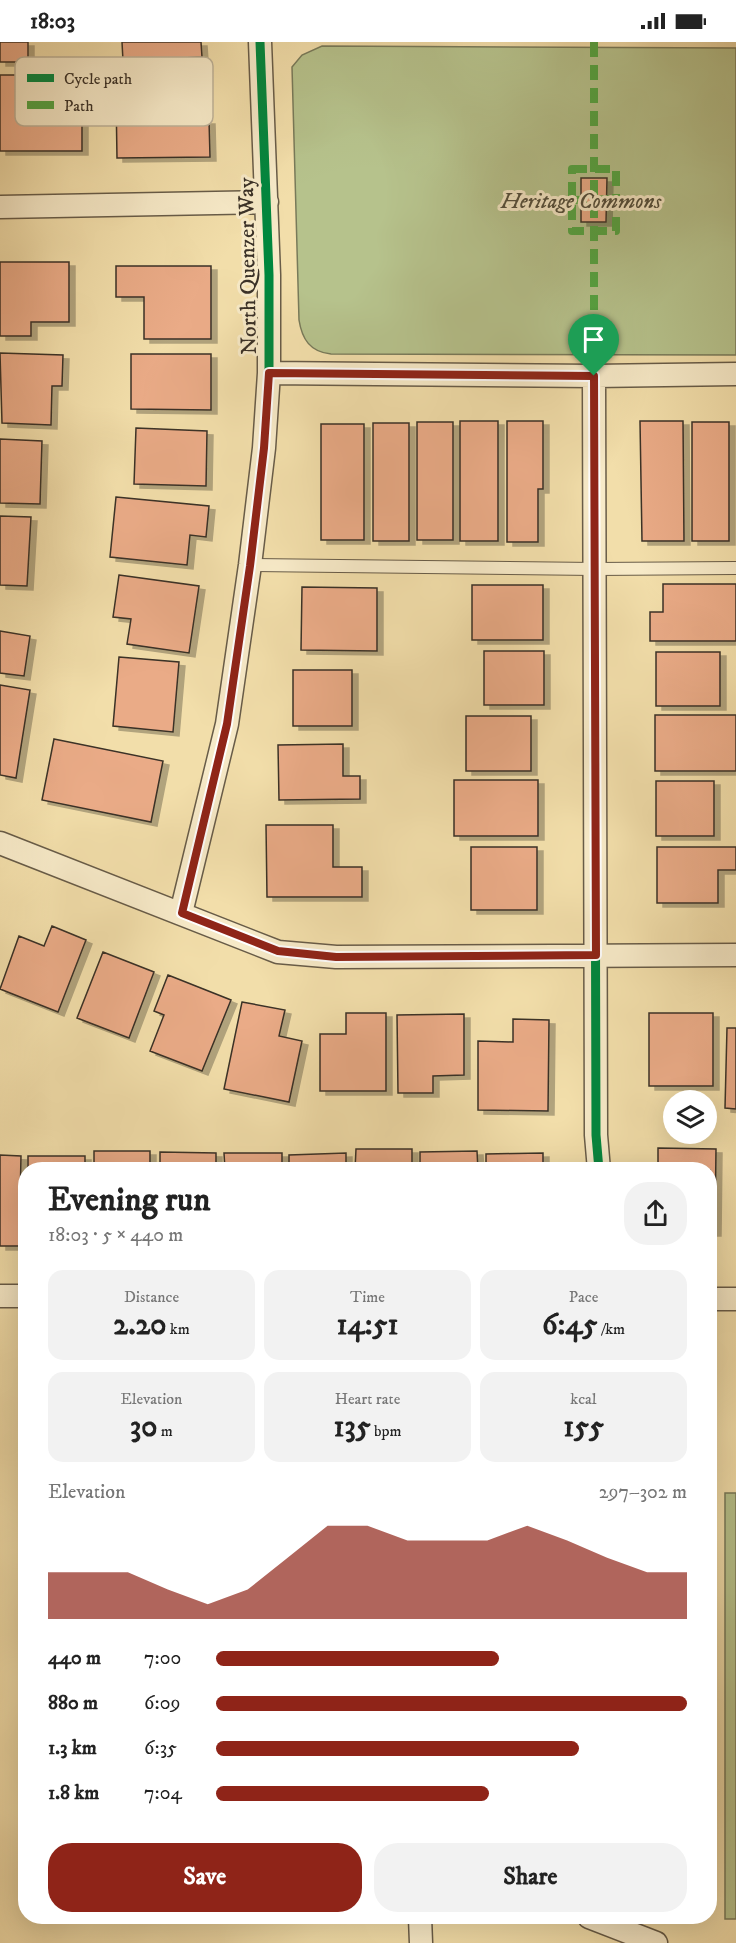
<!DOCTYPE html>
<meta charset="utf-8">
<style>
:root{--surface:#fff;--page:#f2f2f2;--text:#222;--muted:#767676;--accent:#8f2418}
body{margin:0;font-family:"IM FELL DW Pica",serif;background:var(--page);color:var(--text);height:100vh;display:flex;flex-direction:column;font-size:22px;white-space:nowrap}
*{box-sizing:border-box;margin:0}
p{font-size:20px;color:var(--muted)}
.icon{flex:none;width:33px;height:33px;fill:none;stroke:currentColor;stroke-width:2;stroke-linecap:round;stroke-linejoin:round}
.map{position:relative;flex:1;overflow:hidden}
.panel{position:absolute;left:18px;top:1120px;width:699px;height:762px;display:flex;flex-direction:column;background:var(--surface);border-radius:24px;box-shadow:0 6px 24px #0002}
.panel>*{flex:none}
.controls{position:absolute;left:663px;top:1048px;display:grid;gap:12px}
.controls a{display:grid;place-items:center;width:54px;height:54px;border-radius:50%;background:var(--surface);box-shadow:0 6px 24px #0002;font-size:30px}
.pin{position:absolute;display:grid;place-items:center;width:51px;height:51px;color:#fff;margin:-62px -26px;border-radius:50% 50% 50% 0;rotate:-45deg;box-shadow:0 0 6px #0007}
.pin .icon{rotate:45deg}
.round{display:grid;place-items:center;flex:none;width:63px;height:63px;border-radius:24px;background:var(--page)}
.overview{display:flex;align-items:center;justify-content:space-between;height:102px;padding:0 30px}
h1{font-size:33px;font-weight:800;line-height:45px}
.metrics{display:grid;grid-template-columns:repeat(3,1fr);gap:9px;height:102px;padding:6px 30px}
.metrics div{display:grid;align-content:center;border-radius:15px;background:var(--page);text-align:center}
.metrics b{font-size:30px;font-weight:800}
.metrics small{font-size:16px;font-weight:400}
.metrics p{font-size:16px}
.chart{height:168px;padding:12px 30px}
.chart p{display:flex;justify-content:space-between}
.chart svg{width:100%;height:108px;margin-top:6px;fill:var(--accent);opacity:.7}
.button{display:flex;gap:12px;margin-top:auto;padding:12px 30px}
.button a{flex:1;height:69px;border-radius:24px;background:var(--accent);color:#fff;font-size:24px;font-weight:800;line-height:69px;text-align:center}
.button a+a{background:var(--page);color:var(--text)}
ul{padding:0 30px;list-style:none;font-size:20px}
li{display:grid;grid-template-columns:96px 72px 1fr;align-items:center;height:45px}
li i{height:15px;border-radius:8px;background:var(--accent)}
.status{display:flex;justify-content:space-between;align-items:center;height:42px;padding:0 30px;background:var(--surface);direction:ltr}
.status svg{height:16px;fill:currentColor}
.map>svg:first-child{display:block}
</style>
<div class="status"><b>18:03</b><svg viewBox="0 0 49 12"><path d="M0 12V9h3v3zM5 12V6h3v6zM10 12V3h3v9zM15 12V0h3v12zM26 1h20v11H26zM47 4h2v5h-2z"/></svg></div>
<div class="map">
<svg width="736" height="1901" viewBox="0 0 736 1901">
<defs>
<filter id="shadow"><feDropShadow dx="6" dy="4" stdDeviation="0" flood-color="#0004"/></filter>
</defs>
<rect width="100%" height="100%" fill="#f2deaa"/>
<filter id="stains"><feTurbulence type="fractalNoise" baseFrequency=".00333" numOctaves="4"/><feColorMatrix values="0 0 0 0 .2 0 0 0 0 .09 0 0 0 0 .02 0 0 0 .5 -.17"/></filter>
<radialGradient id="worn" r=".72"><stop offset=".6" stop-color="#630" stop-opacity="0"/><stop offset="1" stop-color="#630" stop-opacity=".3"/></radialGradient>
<path fill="#b6c28c" stroke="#787a5a" stroke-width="1.5" d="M322,4L736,6V313L331,312C310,310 302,297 299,278L292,25L302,13Z
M725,1451H736V1877H725Z"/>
<path fill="#eaab87" stroke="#3a3127" stroke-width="1.5" filter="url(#shadow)" d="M0,0H28V20H0Z
M122,0H201L202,15L123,19Z
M0,33H40V75H82V109H0Z
M152,39H199L200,78H209L210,115L117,116L116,54H152Z
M581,136H607L606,180H581Z
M0,220H69V280H31V294H0Z
M116,224H211V297H144V255H116Z
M0,311L63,313L62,344H52L51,383L2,381Z
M131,312H211V368L131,367Z
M460,379H498V499H460Z
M507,379H543V447H538V500H507Z
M640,379H683L684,499H642Z
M417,380H453V498H417Z
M692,380H729V499H692Z
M373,381H409V499H373Z
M321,382H364V498H321Z
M136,386L207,389L206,444L134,442Z
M0,397L42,399L40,462L0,461Z
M116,455L209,464L206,495L190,493L187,523L110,515Z
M0,474L31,475L27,544L0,543Z
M119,533L199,544L189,611L127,602L131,577L113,575Z
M663,542H736V599H650V570H663Z
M472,543H543V598H472Z
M302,545L377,546V609L301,608Z
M0,589L30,594L24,634L0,631Z
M484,609H544V663H484Z
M656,610H720V664H656Z
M119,615L179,620L173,690L113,684Z
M293,628H352V684H293Z
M0,643L30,648L16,736L0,733Z
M655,673H736V729H655Z
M466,674H531V729H466Z
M54,697L163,719L151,780L42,758Z
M343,702V734H360V757L279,758L278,703Z
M454,738H538V794H454Z
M656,739H714V794H656Z
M266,783H333V825H362V855H267Z
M471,805H537V868H471Z
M657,805H736V828H718V861H657Z
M52,884L86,898L58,970L0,947L19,894L44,904Z
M103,910L154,930L129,996L77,976Z
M168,933L231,958L202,1029L150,1009L164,973L154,969Z
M242,960L285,968L279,994L302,999L289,1060L224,1047Z
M346,971H386V1049H320V992H346Z
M649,971H713V1044H649Z
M464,972V1033L433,1034V1051H398L397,973Z
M513,977L549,978L548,1069L478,1068V999L513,1000Z
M727,986H736V1067L725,1066Z
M658,1106L716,1107L715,1190H710V1128H658Z
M356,1107H412V1128H355Z
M94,1109H150V1128H94Z
M477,1109L478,1128H420V1110Z
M160,1110L216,1111V1128H160Z
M224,1111H282V1128H225Z
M346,1111V1128H289V1113Z
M543,1111V1128H486V1112Z
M0,1113L21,1114L19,1204H0Z
M28,1114H85V1128H28Z"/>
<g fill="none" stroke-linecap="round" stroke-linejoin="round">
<g stroke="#685c48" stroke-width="14">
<path id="lane" d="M250,523L595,527L736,526"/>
</g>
<g stroke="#685c48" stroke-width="25">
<path id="street" d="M0,165L267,160
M269,331L594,334L736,332
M594,334L596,1093L599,1128
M0,801L278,910L336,915L736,913
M181,871L227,682L250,523L264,406L269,331V233L260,0
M0,1254H26
M710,1257H736
M420,1875L421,1901
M589,1875L656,1901"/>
</g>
<use href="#lane" stroke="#f7eac8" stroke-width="12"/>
<use href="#street" stroke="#f7eac8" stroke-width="22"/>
<path stroke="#54a542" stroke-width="8" stroke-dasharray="15 8" stroke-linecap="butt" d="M594,0V334
M572,127H616V189H572Z
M572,158L616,157"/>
<g stroke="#f7eac8" stroke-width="13">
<path id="cycleway" d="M594,334L596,1093L599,1128
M181,871L227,682L250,523L264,406L269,331V233L260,0"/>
</g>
<use href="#cycleway" stroke="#00873e" stroke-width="9"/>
</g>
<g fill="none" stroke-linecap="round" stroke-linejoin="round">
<g stroke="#fff" stroke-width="12">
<path id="route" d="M269,331L594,334L596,913L336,915L278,909L182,871L227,682L250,524L264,406Z"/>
</g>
<use href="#route" stroke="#8f2418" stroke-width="8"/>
</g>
<g text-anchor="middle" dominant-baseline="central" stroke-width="6" stroke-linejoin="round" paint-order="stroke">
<g font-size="22" font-style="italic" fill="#534e3b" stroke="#f7eac8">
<text x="581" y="159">Heritage Commons</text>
</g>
<g font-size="22" fill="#3a3127" stroke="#f7eac8">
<text transform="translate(248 224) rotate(-91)">North Quenzer Way</text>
</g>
</g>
<rect x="15" y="15" width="198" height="69" rx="9" fill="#f7eac8" stroke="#beb298" stroke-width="1.5"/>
<rect x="27" y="32" width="27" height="8" fill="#00873e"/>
<rect x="27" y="59" width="27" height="8" fill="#54a542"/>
<g font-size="16" fill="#3a3127">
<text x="64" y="42">Cycle path</text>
<text x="64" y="69">Path</text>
</g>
<rect width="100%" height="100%" filter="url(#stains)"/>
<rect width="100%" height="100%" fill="url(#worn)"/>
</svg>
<div class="controls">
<a><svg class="icon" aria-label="layers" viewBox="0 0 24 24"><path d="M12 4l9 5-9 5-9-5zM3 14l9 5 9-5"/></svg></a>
</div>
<div class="pin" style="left:594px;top:334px;background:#1e9e55"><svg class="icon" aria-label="arrive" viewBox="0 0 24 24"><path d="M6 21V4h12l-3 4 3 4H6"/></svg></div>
<section class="panel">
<div class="overview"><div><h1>Evening run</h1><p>18:03 · 5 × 440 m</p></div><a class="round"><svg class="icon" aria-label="share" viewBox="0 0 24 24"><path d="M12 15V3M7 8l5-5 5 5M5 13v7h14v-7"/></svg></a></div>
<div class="metrics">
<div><p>Distance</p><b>2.20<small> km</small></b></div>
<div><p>Time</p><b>14:51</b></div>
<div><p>Pace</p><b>6:45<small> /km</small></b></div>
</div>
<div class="metrics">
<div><p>Elevation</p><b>30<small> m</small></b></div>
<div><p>Heart rate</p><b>135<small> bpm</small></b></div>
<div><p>kcal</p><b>155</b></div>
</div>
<div class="chart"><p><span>Elevation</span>297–302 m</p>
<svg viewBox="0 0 160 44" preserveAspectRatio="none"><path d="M0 44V25L10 25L20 25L30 32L40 38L50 32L60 19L70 6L80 6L90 12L100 12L110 12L120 6L130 12L140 19L150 25L160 25V44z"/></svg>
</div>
<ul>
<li><b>440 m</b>7:00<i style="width:60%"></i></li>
<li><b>880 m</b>6:09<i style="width:100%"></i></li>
<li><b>1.3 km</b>6:35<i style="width:77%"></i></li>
<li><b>1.8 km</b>7:04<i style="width:58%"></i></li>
</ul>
<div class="button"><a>Save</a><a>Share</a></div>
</section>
</div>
